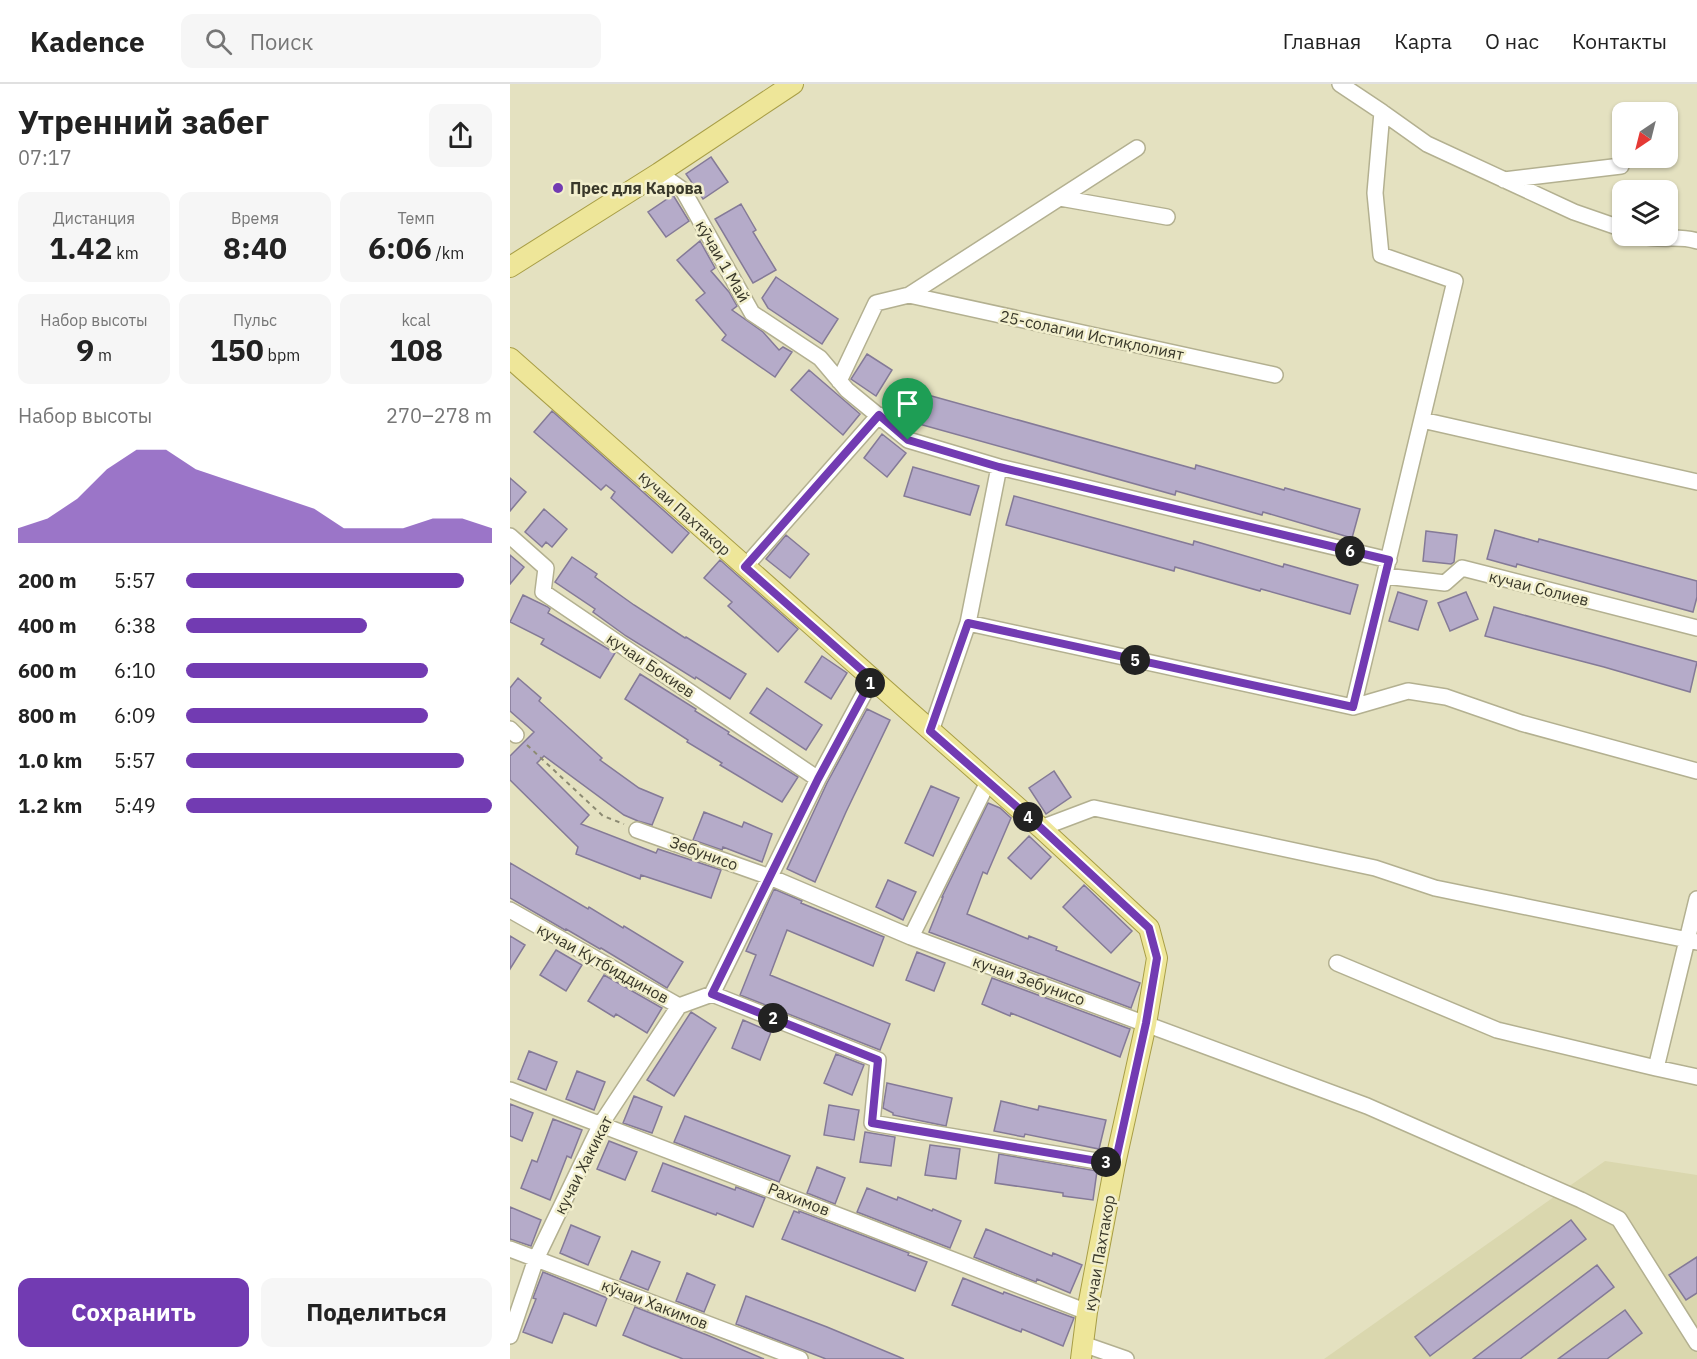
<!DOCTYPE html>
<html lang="ru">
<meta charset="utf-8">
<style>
:root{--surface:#fff;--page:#f6f6f6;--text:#222;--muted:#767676;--line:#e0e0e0;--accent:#723bb2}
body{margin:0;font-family:"IBM Plex Sans",sans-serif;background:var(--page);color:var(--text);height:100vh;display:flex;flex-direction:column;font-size:22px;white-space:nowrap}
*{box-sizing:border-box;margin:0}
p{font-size:20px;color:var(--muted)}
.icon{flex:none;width:33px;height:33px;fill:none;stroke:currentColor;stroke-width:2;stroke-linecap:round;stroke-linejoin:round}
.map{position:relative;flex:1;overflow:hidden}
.panel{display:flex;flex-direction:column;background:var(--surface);width:510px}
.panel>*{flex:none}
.needle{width:39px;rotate:215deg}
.fabs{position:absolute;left:1102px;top:18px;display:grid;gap:12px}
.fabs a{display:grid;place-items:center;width:66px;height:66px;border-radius:12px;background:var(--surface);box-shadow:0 2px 4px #0004;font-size:30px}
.pin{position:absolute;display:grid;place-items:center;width:51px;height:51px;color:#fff;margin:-62px -26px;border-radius:50% 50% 50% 0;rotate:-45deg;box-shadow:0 0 6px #0007}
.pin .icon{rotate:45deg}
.km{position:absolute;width:30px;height:30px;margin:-15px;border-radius:50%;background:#222;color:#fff;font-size:16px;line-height:30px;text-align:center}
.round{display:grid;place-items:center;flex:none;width:63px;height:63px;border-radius:12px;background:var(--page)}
.summary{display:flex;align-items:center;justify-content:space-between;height:102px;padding:0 18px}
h1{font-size:33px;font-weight:700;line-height:45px}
.stats{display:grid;grid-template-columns:repeat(3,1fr);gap:9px;height:102px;padding:6px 18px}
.stats div{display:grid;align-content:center;border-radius:12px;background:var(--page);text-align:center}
.stats b{font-size:30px;font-weight:700}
.stats small{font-size:16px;font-weight:400}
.stats p{font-size:16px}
.chart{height:168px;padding:12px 18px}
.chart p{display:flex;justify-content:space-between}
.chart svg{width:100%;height:108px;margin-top:6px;fill:var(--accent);opacity:.7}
.primary-button{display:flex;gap:12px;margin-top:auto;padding:12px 18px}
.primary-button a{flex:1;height:69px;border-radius:12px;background:var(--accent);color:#fff;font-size:24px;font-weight:700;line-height:69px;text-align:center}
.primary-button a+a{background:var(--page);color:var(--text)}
ul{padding:0 18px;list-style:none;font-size:20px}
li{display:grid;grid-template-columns:96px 72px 1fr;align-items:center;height:45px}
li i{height:15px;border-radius:8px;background:var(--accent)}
header{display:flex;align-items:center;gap:36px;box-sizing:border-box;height:84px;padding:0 30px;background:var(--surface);border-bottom:2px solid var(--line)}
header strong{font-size:28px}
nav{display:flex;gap:33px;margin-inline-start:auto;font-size:21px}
.search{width:420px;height:54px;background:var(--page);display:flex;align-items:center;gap:15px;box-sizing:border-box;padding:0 21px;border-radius:12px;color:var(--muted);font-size:22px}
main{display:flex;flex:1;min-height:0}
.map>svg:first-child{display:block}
</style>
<header>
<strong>Kadence</strong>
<div class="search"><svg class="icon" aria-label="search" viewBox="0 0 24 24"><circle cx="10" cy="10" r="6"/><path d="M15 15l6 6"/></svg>Поиск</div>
<nav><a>Главная</a><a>Карта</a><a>О нас</a><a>Контакты</a></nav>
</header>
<main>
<section class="panel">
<div class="summary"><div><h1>Утренний забег</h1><p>07:17</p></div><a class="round"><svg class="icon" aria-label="share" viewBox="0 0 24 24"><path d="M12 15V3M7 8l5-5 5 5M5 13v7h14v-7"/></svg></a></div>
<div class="stats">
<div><p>Дистанция</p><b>1.42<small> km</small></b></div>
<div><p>Время</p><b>8:40</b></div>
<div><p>Темп</p><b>6:06<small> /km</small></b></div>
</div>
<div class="stats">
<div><p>Набор высоты</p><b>9<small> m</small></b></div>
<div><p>Пульс</p><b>150<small> bpm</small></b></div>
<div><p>kcal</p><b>108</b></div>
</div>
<div class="chart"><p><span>Набор высоты</span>270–278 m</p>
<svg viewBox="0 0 160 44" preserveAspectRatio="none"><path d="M0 44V38L10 34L20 26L30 14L40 6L50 6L60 14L70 18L80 22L90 26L100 30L110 38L120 38L130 38L140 34L150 34L160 38V44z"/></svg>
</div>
<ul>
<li><b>200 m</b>5:57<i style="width:91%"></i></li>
<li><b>400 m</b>6:38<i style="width:59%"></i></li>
<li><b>600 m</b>6:10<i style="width:79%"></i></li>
<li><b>800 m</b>6:09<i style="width:79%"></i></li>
<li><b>1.0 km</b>5:57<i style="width:91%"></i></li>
<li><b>1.2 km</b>5:49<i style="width:100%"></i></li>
</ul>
<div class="primary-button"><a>Сохранить</a><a>Поделиться</a></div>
</section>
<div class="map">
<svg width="1187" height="1275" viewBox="0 0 1187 1275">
<rect width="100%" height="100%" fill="#e4e1c0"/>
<path fill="#dad7ae" d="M1095,1077L1187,1091V1275H814Z"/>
<path fill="#b5abc9" stroke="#847a97" stroke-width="1.5" d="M201,73L218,98L193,115L176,90Z
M163,111L179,137L156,153L138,128Z
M231,120L246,146L243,148L266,186L243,199L205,135Z
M190,157L205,184L201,187L219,208L227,222L222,226L253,248L269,266L273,263L282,268L265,293L212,256L216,251L186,216L195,209L167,176Z
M266,193L328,235L312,260L258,224L252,214Z
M357,270L382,286L366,312L341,295Z
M299,286L350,330L333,351L281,306Z
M418,311L685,385L686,381L774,406L775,404L850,425L842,454L753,428L752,431L666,407L665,411L409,340Z
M42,327L179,449L162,469L101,414L105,408L96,401L91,406L24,348Z
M372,350L396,369L377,393L354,374Z
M403,383L469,402L460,431L394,412Z
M0,394L16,408L0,427Z
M504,412L683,461L684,457L773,483L774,480L848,501L840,530L751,505L750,507L665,483L664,487L496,441Z
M34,425L57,445L42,463L36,458L32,463L15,448Z
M985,446L1028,458L1029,455L1187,497V513L1183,528L1007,480L1006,483L977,475Z
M916,447L947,451L944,478L941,480L913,477Z
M276,451L299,470L280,494L256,475Z
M0,471L14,483L0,500Z
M62,473L87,490L85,493L124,521L175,554L176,553L236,590L220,615L186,593L185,595L116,552L83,528L85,525L45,498Z
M210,476L288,545L268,568L218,522L222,518L194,494Z
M888,508L917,517L908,546L879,537Z
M956,508L968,535L940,547L928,519Z
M13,511L38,523L40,525L38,529L105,569L90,594L31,560L34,555L0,538Z
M984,523L1187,578L1180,608L1094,583L975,552Z
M312,572L337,589L321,615L295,598Z
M130,590L186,625L185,627L219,648L218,650L288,693L272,718L210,681L212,679L177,658L178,656L115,615Z
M8,594L31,614L29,617L92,674L90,676L129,704L153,714L142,741L128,737L114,731L34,672L27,679L79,731L71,740L146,769L148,765L211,786L201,814L131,791L130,795L66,770L68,763L0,696V672L24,648L0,627V604Z
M257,604L312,641L296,666L240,629Z
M357,625L380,636L336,728L305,798L277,785L317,699Z
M544,687L561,713L536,730L519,704Z
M421,702L449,714L423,772L395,759Z
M478,719L490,724L501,734L477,790L473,788L457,830L518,855L519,852L547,863L546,866L630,899L621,924L419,848L433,813H432Z
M194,728L232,743L234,738L262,750L252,778L213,763L212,766L183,756Z
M519,752L541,773L521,795L498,774Z
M0,779L78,825L79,823L113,844L114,842L173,878L157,904L91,864L90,865L56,845L55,846L0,814Z
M378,796L406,808L393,836L366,823Z
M574,801L622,847L601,869L553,823Z
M264,805L292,817L291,819L374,853L363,882L277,846L260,891L380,940L370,966L230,911L246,871L236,867Z
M0,852L15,861L0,885Z
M46,866L72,881L56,907L30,891Z
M407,868L435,879L424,907L396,896Z
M94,891L152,924L137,949L106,930L104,933L78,917Z
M482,894L620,945L610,973L501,929L500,932L472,920Z
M181,928L206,944L164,1012L137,996Z
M233,936L261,948L250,976L222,964Z
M19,967L47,978L36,1006L8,995Z
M326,970L354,981L342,1011L314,999Z
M67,987L95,998L84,1026L56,1015Z
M377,999L442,1014L436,1042L383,1031V1029L373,1024Z
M124,1012L152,1023L142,1049L113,1039Z
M491,1017L528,1026L529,1022L596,1036L589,1065L515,1050L514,1053L484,1047Z
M0,1020L23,1029L12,1057L0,1052Z
M319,1021L349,1026L344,1056L314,1051Z
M175,1032L280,1072L269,1098L164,1058Z
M43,1035L72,1046L61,1074L57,1072L40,1116L11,1104L22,1076L27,1078Z
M355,1048L385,1053L381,1082L350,1078Z
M99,1057L127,1068L115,1096L87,1085Z
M420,1061L450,1065L446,1095L415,1091Z
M489,1070L587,1087L583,1116L553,1112V1109L485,1099Z
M153,1079L225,1106L226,1103L255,1114L243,1143L207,1129L206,1131L142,1107Z
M307,1083L335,1094L325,1120L297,1109Z
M357,1104L387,1116L388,1113L422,1127L423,1125L451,1137L440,1164L347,1128Z
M0,1123L31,1136L21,1162L0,1155Z
M284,1127L289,1129V1127L399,1169L398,1171L417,1178L405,1207L272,1155Z
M1061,1136L1076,1155L920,1272L905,1253Z
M61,1141L90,1153L78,1181L50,1169Z
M476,1145L542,1172L543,1169L572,1181L560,1209L527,1195L526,1198L464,1173Z
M122,1167L150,1178L138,1206L110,1195Z
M1187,1173V1209L1176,1216L1159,1191Z
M1087,1181L1104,1203L1010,1275H963Z
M33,1188L97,1214L86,1242L54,1229L42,1259L13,1248L26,1215L23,1214Z
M177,1189L205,1201L194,1228L166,1217Z
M453,1194L493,1210L494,1208L564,1234L553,1262L512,1245L511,1248L442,1221Z
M236,1212L317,1243L394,1275H316L226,1240Z
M125,1223L197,1251L254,1275H173L142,1263L113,1251Z
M1115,1226L1132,1249L1097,1275H1048Z"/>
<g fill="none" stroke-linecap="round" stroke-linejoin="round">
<g stroke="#b3b090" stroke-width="18">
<path id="minor" d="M830,0L872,28L865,109L871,171L945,197L843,623
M872,28L917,60L1064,128L1113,145
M149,89L173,106L242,229L310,274L337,306L398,356L489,383L879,476
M994,96L1111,82
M550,114L657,133
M1132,152C1150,157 1169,151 1187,157
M399,211L765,291
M329,297L366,219L399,211L627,64
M912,336L1187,398
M0,452L36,484L33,508L308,695
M235,483L369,331
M875,492L935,499L952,484L1187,544
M458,539L843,623L898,607L936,613L1011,639L1187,687
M0,645L6,651
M421,647L458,539L489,383
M531,744L584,724L865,784L925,804L1187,858
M127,746L260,793L401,853L857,1022L1071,1116L1109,1135L1187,1259
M0,826L169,922L202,910L368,976L362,1039L605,1080
M401,853L478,698
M827,879L987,946L1146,984L1187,815
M202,910L308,695L362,595
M1146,984L1187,993
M0,1006C193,1079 385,1153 577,1228
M0,1165L290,1275
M0,1252L26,1175L91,1040L169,922
M573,1260L616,1275"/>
</g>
<g stroke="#a89e46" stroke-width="22">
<path id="major" d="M0,183L149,89L283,0
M0,274L531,744L639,844L647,874L636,940L605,1080L577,1228L571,1275"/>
</g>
<path stroke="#8c8a72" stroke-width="2" stroke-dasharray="4.5 4.5" stroke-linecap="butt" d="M17,661L93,732L114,740"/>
<use href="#minor" stroke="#fff" stroke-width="15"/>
<use href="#major" stroke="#eee699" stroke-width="20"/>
</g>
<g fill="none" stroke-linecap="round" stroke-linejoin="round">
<g stroke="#fff" stroke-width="12">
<path id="route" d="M369,331L398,356L489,383L879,476L843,623L458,539L420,647L531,744L639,844L647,874L636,939L605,1080L362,1039L368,976L202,910L308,695L362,595L235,483Z"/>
</g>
<use href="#route" stroke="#723bb2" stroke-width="8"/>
</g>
<circle fill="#723bb2" stroke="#f2efcd" stroke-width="2" cx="48" cy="104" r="6"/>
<g text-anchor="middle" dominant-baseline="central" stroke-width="5" stroke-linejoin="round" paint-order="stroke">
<g font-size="16" font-weight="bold" fill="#39382a" stroke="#f2efcd" text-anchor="start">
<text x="60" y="104">Прес для Карова</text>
</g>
<g font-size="16" fill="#39382a" stroke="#f2efcd">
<text transform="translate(213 177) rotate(60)">кӯчаи 1 Май</text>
<text transform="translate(582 251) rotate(12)">25-солагии Истиқлолият</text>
<text transform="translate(175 429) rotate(42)">кучаи Пахтакор</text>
<text transform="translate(1029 504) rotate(14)">кучаи Солиев</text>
<text transform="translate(141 581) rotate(34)">кучаи Бокиев</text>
<text transform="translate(194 769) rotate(20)">Зебунисо</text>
<text transform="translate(93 879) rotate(29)">кучаи Кутбиддинов</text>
<text transform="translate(519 896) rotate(20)">кучаи Зебунисо</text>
<text transform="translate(73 1081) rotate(-63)">кучаи Хакикат</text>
<text transform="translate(289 1115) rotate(21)">Рахимов</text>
<text transform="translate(589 1169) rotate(-80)">кучаи Пахтакор</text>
<text transform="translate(145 1220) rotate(21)">кӯчаи Хакимов</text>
</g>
</g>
</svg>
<div class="fabs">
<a><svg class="needle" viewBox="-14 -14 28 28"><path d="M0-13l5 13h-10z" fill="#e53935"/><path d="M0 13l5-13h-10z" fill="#767676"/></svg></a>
<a><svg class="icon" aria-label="layers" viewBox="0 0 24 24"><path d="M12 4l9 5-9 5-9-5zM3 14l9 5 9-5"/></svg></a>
</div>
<div class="pin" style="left:398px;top:356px;background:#1e9e55"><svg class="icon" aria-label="arrive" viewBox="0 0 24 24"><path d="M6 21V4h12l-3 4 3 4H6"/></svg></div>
<b class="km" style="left:360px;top:599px">1</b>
<b class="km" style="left:263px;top:934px">2</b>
<b class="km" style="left:596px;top:1078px">3</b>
<b class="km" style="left:518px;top:733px">4</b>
<b class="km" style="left:625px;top:576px">5</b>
<b class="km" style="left:840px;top:467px">6</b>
</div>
</main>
